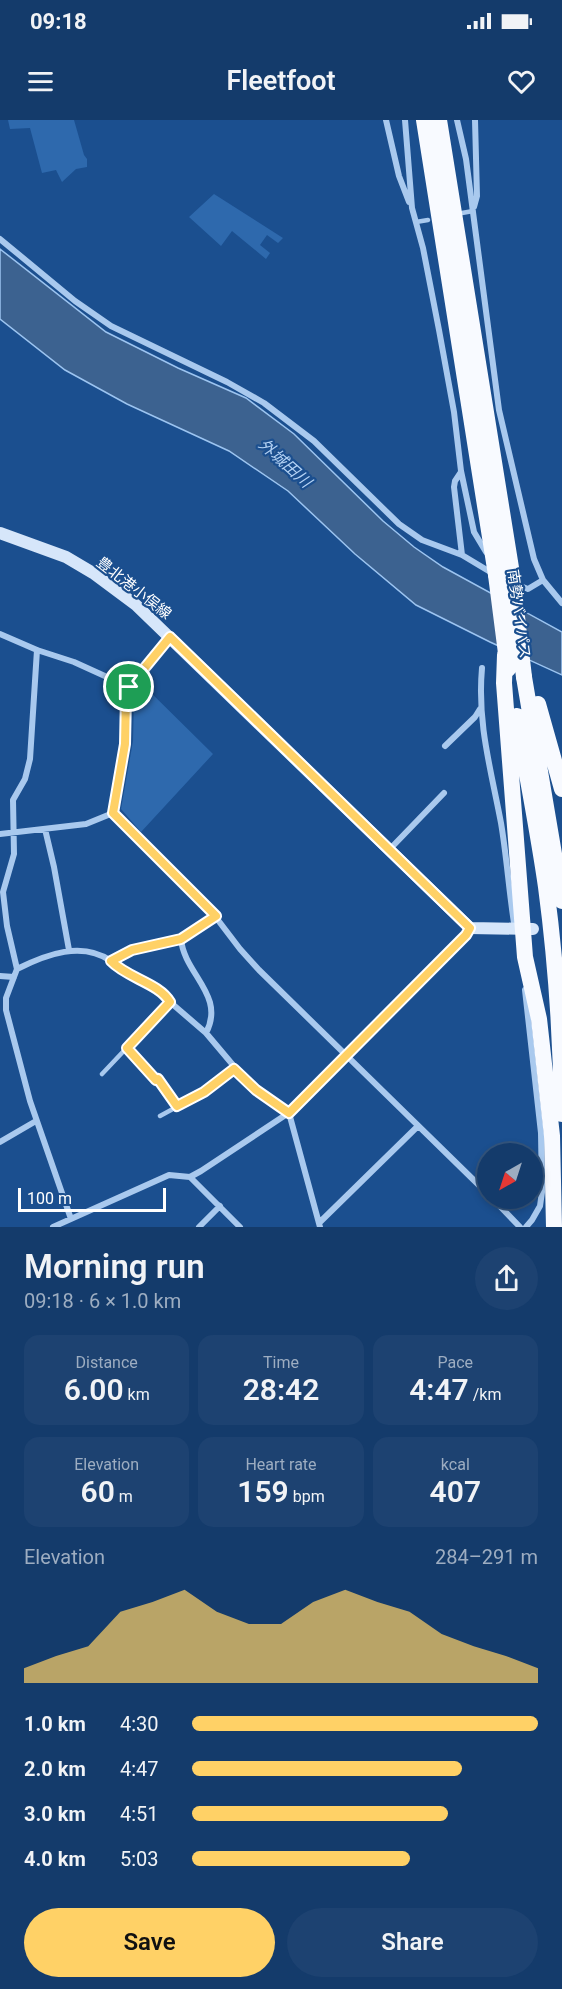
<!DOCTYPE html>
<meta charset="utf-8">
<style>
:root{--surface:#143b6b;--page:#1d4271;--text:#f1f3f6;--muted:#9dadc1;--line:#33557e;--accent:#ffd166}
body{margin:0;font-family:Roboto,"Noto Sans JP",sans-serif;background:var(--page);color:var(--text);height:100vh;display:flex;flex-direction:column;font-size:22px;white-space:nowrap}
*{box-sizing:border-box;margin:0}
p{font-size:20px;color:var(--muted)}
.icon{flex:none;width:33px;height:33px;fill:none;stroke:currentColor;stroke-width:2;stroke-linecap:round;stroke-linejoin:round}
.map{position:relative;height:1107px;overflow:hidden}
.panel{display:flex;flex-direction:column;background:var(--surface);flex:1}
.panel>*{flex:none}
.needle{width:39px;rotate:219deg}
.fabs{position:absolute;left:477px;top:1023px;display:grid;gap:12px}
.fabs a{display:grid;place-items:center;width:66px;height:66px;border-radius:50%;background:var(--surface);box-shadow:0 3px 9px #0003,0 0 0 2px var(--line);font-size:30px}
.scale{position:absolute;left:18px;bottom:15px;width:148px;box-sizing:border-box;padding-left:6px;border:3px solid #fff;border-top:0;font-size:16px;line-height:21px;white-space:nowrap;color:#fff;-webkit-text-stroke:4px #1b4f8f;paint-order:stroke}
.pin{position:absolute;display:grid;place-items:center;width:51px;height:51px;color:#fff;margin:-26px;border:3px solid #fff;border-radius:50%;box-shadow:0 2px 6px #0007}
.round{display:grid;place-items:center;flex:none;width:63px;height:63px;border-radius:32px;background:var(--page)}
.summary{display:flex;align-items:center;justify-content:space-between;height:102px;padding:0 24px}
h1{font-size:33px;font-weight:600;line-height:45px}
.figures{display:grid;grid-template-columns:repeat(3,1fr);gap:9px;height:102px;padding:6px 24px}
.figures div{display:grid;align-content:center;border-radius:15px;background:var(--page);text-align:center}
.figures b{font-size:30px;font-weight:600}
.figures small{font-size:16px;font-weight:400}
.figures p{font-size:16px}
.chart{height:168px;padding:12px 24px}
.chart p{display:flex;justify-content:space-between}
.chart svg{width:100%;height:108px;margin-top:6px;fill:var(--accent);opacity:.7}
.button{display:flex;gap:12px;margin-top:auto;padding:12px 24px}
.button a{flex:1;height:69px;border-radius:36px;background:var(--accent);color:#111;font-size:24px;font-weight:600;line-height:69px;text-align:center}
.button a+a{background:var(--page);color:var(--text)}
ul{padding:0 24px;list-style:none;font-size:20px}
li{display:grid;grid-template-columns:96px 72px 1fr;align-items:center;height:45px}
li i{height:15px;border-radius:8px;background:var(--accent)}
.status{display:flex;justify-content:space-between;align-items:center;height:42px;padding:0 30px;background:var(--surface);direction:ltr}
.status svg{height:16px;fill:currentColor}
header{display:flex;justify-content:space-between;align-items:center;height:78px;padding:0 24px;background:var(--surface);font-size:27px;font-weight:600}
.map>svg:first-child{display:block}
</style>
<div class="status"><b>09:18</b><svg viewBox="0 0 49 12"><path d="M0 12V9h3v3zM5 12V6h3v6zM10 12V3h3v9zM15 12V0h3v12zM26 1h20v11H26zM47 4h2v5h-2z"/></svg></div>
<header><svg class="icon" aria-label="menu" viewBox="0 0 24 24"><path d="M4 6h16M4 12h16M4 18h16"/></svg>Fleetfoot<svg class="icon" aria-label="heart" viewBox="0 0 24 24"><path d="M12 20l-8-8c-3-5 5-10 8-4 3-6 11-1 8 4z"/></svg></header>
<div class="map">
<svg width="562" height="1107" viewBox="0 0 562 1107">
<rect width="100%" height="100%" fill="#1b4f8f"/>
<path fill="#2e69ad" d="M8,0H74L84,35L87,39V47L76,49L62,62L56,50L42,53L30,8L10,9Z
M214,74L283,118L278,123L267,115L260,125L270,133L266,139L232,111L221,126L189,97Z
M140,562L213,634L141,712L121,689L133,621L134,577Z"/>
<path fill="#3c6290" stroke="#9cc4f0" stroke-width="1.5" d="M0,129L106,212L178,248L246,278L294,314L383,401L414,427L443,447L562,512V555L490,522L416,485L355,434L288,371L229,331L127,284L65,250L0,199Z"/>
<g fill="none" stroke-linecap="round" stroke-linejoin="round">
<path stroke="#a9c9ee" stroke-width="4.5" d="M462,93L473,91
M416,102L428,100
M127,928L156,960L158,959L177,986
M102,954L170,882C160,863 126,857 111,841
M160,996L204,972L234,949"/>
<path stroke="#a9c9ee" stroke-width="6" d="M386,0L399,56L409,82
M405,0L412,88L423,128L439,210L454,292L461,351L474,412L486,432
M457,0L466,39L499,290L534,439L543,460L562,483
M474,87L477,76L475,0
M0,119L75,181L111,206L227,262L264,283L314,321L399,404L422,420L462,435L492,453
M461,352L455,361L454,367L462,435
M515,464L528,469L543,460
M0,514L37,530L74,542L129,567
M37,530L30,639L25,659L13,680L14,734L3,772L7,806L17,849L6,878V890L30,981L71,1099
M482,548C477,604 491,649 501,703C507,738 509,774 515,809
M445,626L475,597L480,589
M113,693L208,787L240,829L259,850L488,1074
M113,693L125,624L126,575L129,567L170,517
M45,709L54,747L69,830
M0,714L86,704L113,693
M389,730L444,673
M181,819C184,854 226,875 206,913
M17,849C47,834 82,821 111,841L132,830L181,819L216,796
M0,856L14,857
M525,870L541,1013L542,1072L540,1086L532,1100L526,1107
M170,882L206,913L249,964L289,993L320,1107
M0,1022L36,1001
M190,1057L240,1107
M492,1078L520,1107
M319,1103L418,1006
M53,1107L169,1055L190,1057L201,1051L293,990L466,815L470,808
M199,1107L220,1086"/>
<path stroke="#d6e6fa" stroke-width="12" d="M0,413L66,437L93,453L136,485L470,808L533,809"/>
<path stroke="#f8faff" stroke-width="16" d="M424,0L496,455
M439,0L512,454
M505,535L504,563L525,837L539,899L552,1016L554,1107
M524,557L562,781
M538,584L562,669
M517,596C526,653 538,710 546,767C556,842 561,918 562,994"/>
<path stroke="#f8faff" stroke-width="16" d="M512,454L524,557
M496,455L508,549"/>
</g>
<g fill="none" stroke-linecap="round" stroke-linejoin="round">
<g stroke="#fff" stroke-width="12">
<path id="route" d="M170,517L470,808L466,815L289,993L256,970L234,949L204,972L177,986L158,959L156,960L127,928L170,882C159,863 127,858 111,841L132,830L181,819L216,796L113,693L125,624L126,575L129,567Z"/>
</g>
<use href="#route" stroke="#ffd166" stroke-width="8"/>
</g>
<g text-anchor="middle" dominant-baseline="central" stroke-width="4.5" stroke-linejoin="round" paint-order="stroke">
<g font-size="15" fill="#fff" stroke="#1b4f8f">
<text transform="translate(134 468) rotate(38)">豊北港小俣線</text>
<text transform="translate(519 494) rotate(82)">南勢バイパス</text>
</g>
<g font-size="16" font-style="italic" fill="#b5d3f5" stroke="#1b4f8f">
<text transform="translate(285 343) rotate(42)">外城田川</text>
</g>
</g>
</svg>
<div class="fabs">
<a><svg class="needle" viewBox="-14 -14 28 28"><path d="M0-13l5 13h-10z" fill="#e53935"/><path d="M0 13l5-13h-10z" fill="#9dadc1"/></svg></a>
</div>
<div class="scale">100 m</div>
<div class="pin" style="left:129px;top:567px;background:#1e9e55"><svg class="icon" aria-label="arrive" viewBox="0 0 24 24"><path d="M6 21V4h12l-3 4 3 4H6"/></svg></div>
</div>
<section class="panel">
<div class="summary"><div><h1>Morning run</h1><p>09:18 · 6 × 1.0 km</p></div><a class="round"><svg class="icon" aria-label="share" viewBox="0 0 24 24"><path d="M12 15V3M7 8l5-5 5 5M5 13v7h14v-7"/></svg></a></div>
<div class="figures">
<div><p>Distance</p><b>6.00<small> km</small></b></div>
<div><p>Time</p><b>28:42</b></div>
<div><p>Pace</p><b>4:47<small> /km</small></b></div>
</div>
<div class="figures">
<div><p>Elevation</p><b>60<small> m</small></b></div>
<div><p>Heart rate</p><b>159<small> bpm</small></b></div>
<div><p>kcal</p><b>407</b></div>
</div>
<div class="chart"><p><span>Elevation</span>284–291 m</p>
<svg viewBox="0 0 160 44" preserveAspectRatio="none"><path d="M0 44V38L10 33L20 29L30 15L40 11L50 6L60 15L70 20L80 20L90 11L100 6L110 11L120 15L130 24L140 29L150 33L160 38V44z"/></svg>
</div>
<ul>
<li><b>1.0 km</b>4:30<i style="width:100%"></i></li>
<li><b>2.0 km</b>4:47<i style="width:78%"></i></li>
<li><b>3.0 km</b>4:51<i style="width:74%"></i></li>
<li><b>4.0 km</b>5:03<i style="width:63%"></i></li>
</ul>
<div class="button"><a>Save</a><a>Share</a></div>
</section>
